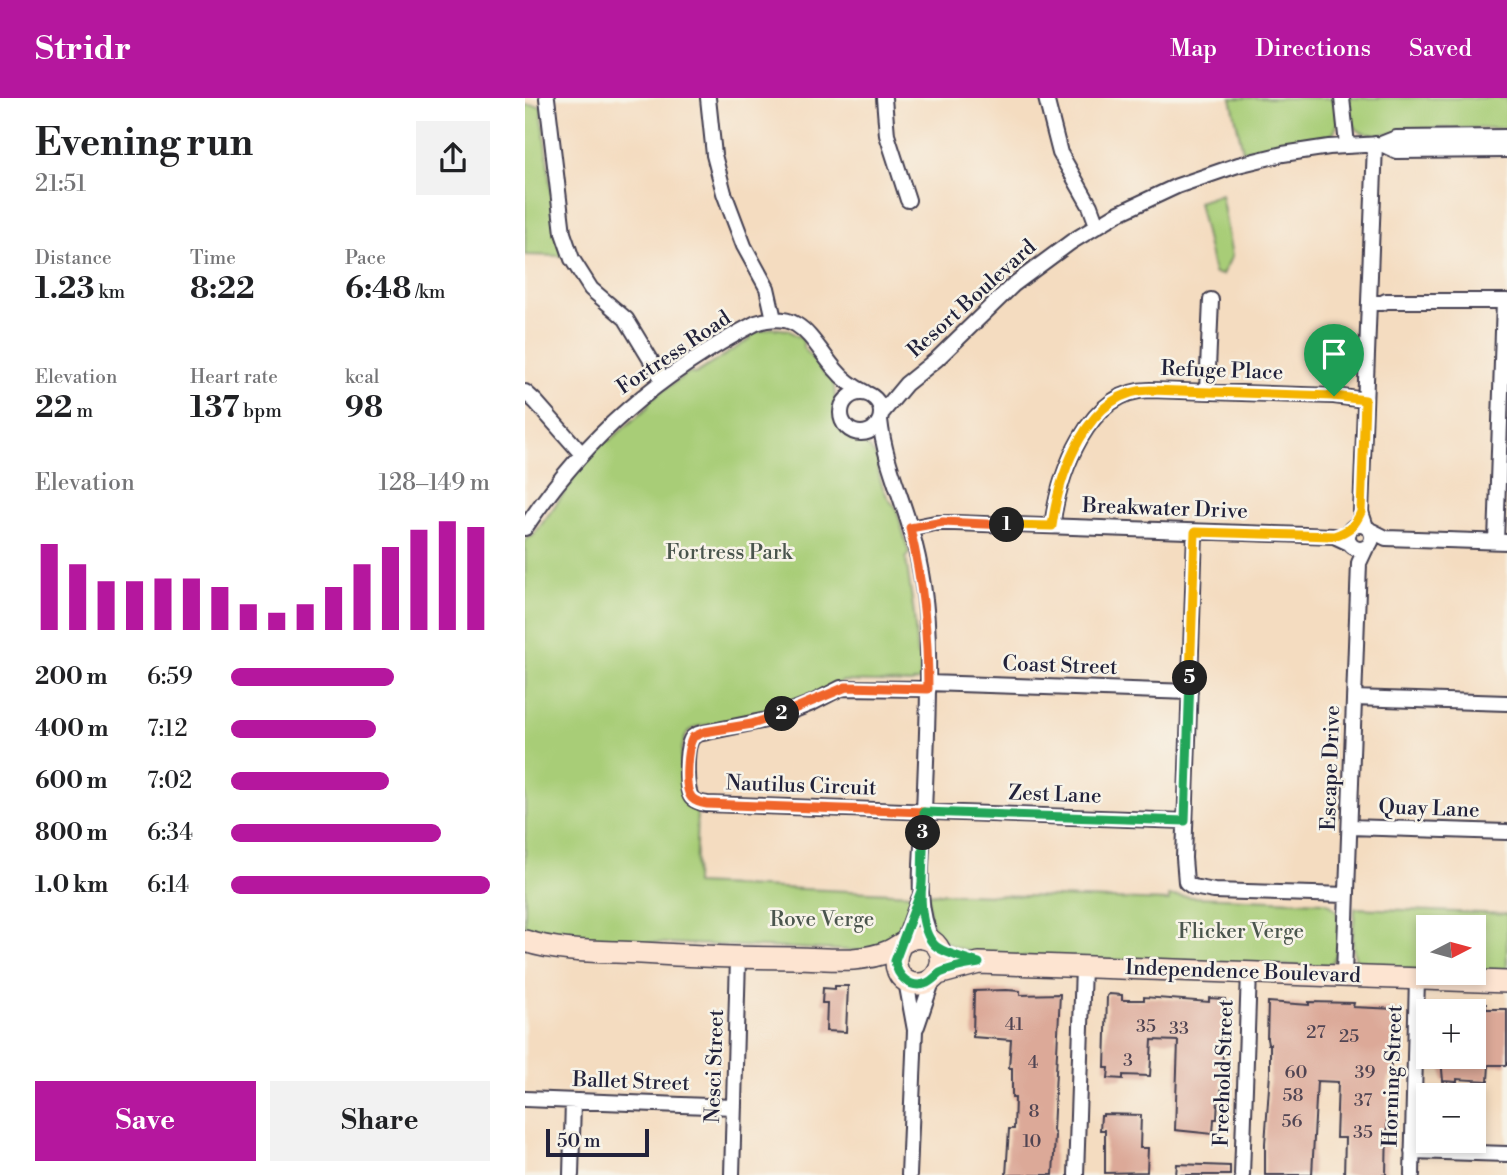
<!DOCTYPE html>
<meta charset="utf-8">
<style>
:root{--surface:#fff;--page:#f2f2f2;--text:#202124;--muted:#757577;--accent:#b5179e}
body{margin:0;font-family:"Libre Bodoni",serif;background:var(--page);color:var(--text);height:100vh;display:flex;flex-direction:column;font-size:26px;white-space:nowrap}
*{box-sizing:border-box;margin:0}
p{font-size:23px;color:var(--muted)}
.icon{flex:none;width:38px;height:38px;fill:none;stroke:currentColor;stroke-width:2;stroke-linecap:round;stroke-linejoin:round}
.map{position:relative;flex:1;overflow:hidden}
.details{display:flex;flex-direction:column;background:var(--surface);width:525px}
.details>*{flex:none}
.needle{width:46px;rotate:84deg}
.tools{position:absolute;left:891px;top:817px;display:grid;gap:14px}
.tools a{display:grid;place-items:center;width:70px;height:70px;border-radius:0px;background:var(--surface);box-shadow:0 4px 10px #0003;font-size:35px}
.scale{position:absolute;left:21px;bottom:18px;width:103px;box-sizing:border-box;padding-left:7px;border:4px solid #22223b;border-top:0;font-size:19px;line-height:24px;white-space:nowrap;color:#22223b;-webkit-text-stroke:5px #f7f3e8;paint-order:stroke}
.pin{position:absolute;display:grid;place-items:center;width:60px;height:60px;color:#fff;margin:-72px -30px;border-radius:50% 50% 50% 0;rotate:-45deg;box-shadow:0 0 7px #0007}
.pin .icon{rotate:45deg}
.km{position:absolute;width:35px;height:35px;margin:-18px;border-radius:50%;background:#222;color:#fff;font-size:19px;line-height:35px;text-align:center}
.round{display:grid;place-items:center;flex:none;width:74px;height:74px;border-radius:0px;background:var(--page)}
.headline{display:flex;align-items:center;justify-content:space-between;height:119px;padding:0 35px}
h1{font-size:38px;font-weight:700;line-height:52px}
.metrics{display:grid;grid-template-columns:repeat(3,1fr);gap:10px;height:119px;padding:7px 35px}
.metrics div{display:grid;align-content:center}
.metrics b{font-size:30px;font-weight:700}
.metrics small{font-size:19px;font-weight:400}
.metrics p{font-size:19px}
.chart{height:196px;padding:14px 35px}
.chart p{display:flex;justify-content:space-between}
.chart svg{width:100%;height:126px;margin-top:7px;stroke:var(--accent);stroke-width:6}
.action{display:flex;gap:14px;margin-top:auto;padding:14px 35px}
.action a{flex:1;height:80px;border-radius:0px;background:var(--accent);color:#fff;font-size:28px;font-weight:700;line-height:80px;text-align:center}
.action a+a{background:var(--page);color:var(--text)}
ul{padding:0 35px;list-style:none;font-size:23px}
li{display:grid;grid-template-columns:112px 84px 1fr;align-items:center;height:52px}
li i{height:18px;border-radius:9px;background:var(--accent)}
header{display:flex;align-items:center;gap:42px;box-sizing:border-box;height:98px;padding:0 35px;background:var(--accent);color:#fff}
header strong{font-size:33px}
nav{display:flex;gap:38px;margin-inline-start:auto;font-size:24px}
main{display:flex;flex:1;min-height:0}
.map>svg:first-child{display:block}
</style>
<header>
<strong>Stridr</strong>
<nav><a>Map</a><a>Directions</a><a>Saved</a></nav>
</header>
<main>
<section class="details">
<div class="headline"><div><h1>Evening run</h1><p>21:51</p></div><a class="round"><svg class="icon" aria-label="share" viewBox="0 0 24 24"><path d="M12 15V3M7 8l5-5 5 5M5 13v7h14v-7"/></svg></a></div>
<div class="metrics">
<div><p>Distance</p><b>1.23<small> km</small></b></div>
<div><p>Time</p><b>8:22</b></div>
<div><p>Pace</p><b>6:48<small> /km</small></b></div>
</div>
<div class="metrics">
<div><p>Elevation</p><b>22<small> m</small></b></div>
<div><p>Heart rate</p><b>137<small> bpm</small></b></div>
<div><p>kcal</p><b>98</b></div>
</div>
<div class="chart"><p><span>Elevation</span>128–149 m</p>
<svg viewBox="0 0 160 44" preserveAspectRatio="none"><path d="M5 44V14M15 44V21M25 44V27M35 44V27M45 44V26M55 44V26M65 44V29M75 44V35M85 44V38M95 44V35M105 44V29M115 44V21M125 44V15M135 44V9M145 44V6M155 44V8"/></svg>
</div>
<ul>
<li><b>200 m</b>6:59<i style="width:63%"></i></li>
<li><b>400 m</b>7:12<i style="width:56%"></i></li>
<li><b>600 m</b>7:02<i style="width:61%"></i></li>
<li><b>800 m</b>6:34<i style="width:81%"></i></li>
<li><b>1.0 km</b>6:14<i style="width:100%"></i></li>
</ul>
<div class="action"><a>Save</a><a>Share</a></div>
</section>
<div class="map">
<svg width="982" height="1077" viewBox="0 0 982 1077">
<rect width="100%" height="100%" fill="#f7f3e8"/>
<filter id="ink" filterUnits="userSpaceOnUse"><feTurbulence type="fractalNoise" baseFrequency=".0143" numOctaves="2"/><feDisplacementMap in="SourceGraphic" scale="14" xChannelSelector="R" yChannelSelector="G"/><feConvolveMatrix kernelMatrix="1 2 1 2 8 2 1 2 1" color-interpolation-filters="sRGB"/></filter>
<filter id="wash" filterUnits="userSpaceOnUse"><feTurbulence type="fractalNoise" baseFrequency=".00686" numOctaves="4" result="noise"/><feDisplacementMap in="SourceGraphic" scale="28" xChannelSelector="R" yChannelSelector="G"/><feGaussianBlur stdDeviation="1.57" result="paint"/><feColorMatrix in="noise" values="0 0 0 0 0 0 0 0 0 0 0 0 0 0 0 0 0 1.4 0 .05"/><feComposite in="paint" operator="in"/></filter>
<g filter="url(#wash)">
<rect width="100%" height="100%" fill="#f4dcc0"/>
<path fill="#a8cd77" stroke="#657859" stroke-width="2" d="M706,0H810C812,17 818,35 798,41L791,39H782L718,53Z
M823,0H982V30L876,31L872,35C834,37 828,41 823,0Z
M0,7L16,8L30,129L38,158L0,157Z
M696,96L707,158L697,177L689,175L673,104Z
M247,230L263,232L278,242V249L301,278L307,280C313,295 307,317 314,328C320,338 331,340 341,347C347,351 350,358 354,364C351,376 361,402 371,409L384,455L381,461L389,516L392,556L396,562L395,582L386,585L318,583L239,617L171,629L163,634C154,646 153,691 160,705L172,711L170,786L388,796L375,836L341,853L37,841L0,834V444L2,440L8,438L48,383V377L79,343H84L123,309L125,302L163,275L170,276L225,241L227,236Z
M413,795L644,803V798L799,804L805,806L812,814C816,830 817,859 802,869L468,858C424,850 403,846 403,796Z
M830,810L982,816V875L949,874L948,830H903V873L837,869C822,857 829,828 830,810Z"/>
<g id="blocks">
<path fill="#dca998" d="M310,888H323L321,934L301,933L302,905H297L298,890L310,891Z
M481,892L495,893V897L535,896L528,1032L530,1037L528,1077H481L484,1031H489L490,1000H487V970H484L486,942L448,939L449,893Z
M584,896L597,897V902H619V899L684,904V900L700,901L696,1000H693L692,1021H689L688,1036L650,1032L653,943L627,942L625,978L598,977V981L583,980L584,970H580L582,898Z
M743,904L784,907V904L829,905L828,909L871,911L870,951H867L865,979H863L861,1077H819L820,1040H811L813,984L792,983L787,1077H740V1046L745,975V946H743L742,941Z
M948,906H961V911H982V967H964L963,983L932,981V984L918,983L916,960L948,961Z
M578,1016L616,1017L615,1050H623L622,1074L580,1075V1032H575L576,1018H578Z
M652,1066L705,1068V1077H651Z"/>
</g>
</g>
<g filter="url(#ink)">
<use href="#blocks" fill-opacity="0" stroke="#423e4f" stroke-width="2"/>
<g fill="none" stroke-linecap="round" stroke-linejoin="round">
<g stroke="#423e4f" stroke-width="18">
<path id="street" d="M22,0L38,135L47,161L66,191L101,221L138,282
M183,0L189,57L199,95L219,148L242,190L249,221
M359,0L362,37L383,102
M521,0L535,55L565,108L572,127
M817,0L822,47
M856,46L871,53L982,52
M844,205H857L861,203H982
M682,293L686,202
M0,294L11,304L56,355
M316 315a20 20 0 1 1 40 0a20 20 0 1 1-40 0Z
M356,316L381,286L412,261L488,187L546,144L592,116L652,88L713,67L758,56L804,49L856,46L871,40L982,39
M355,322C359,360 374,392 385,429C397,469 403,512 403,554C404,607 401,661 399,713C398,756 388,805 408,844
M823 439a12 12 0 1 1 24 0a12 12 0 1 1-24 0Z
M527,428C534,377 562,292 625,292L809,298L840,302
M841,429L836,414L850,46
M0,430C61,338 134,276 231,225C276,210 286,243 310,271C318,281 329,289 341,295
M385,430L410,425H430L809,438L824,445
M845,432L861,440L982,444
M670,434L659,760L661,784L668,789L689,793L822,797
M971,444L979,203
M403,585L665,594
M403,591L316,590L287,605L246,621L173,636C168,639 167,639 165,644C161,653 160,693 167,700C171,704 176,705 182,706L660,723
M829,600L982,605
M825,729L982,734
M378,845L394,801
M819,876L834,465L841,450
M381,883L390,932L384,1077
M392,928L408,881
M0,1001L209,1009
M887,1053L982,1056
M46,1077L48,1003
M207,1077L213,860
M551,1077L558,869
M717,1077L724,874
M887,1077L892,880"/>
</g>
<g stroke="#423e4f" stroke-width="24">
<path id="secondary" d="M0,843C37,855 78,853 116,855C167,858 218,860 270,860C289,860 309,862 328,861C340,860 353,858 364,853C376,848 384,837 398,840C425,844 421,885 394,886C372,887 366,864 375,848
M413,876L454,865L982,884"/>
</g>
<use href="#street" stroke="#fff" stroke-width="14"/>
<use href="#secondary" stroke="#fde4d1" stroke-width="21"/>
</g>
</g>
<g fill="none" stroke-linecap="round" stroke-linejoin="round" filter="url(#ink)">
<g stroke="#fff" stroke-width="14">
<path id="split-1" d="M482,427L527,428C534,377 562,292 625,292L809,298"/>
</g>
<g stroke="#fff" stroke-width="14">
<path id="split-2" d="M257,616L321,589L403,591C403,534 398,486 385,430L418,424L482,427"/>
</g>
<g stroke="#fff" stroke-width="14">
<path id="split-3" d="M257,616L227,626L179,634L168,639C162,649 158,691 167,700C171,704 176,705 182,706L399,714L398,735"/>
</g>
<g stroke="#fff" stroke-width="14">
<path id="split-4" d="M398,735L397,785C395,802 396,837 412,849C423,857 441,860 454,865C441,867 427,869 415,875C411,878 407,883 402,885C385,892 372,878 370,863L396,793L397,785L399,721"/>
</g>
<g stroke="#fff" stroke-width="14">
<path id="split-5" d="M399,721V714L660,723L665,580"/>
</g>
<g stroke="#fff" stroke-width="14">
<path id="split-6" d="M665,580L670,434L809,438C824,433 830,428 836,414L840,302L809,298"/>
</g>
<use href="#split-1" stroke="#f5b400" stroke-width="9"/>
<use href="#split-2" stroke="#f0652b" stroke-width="9"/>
<use href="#split-3" stroke="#f0652b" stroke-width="9"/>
<use href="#split-4" stroke="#22a559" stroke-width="9"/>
<use href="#split-5" stroke="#22a559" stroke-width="9"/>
<use href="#split-6" stroke="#f5b400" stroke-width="9"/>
</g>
<g text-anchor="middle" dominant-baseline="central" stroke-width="5" stroke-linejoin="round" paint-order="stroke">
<g font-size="18" fill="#504452">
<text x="489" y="926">41</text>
<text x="621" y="928">35</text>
<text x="654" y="930">33</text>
<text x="791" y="934">27</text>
<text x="824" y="938">25</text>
<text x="603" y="962">3</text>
<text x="508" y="964">4</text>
<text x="771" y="974">60</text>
<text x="840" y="974">39</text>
<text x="768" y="997">58</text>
<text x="838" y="1002">37</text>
<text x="509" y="1013">8</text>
<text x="767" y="1023">56</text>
<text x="838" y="1034">35</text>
<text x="507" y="1043">10</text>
</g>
<g font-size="21" fill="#22223b" stroke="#f7f3e8">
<text transform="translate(447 201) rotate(-42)">Resort Boulevard</text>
<text transform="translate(149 255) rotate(-34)">Fortress Road</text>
<text transform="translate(697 273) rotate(2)">Refuge Place</text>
<text transform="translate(640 411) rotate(2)">Breakwater Drive</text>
<text transform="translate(535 568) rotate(2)">Coast Street</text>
<text transform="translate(806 670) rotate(-88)">Escape Drive</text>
<text transform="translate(276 688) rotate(2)">Nautilus Circuit</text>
<text transform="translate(530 697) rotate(2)">Zest Lane</text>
<text transform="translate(904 711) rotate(2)">Quay Lane</text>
<text transform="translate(718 874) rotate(2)">Independence Boulevard</text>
<text transform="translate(190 968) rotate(-88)">Nesci Street</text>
<text transform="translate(699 975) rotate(-88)">Freehold Street</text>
<text transform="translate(868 978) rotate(-88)">Horning Street</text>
<text transform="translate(106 984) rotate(2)">Ballet Street</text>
</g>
<g font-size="21" fill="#4a554d" stroke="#f7f3e8">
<text x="204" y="455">Fortress Park</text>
<text x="297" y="822">Rove Verge</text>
<text x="716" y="834">Flicker Verge</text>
</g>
</g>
</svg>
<div class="tools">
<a><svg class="needle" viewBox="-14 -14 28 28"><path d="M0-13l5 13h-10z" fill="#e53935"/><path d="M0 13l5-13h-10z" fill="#757577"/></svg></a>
<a>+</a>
<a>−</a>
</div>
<div class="scale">50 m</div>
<div class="pin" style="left:809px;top:298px;background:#1e9e55"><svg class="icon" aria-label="arrive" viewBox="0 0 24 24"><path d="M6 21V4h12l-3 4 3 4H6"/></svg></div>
<b class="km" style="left:482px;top:427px">1</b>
<b class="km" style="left:257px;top:616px">2</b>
<b class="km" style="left:398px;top:735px">3</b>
<b class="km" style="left:665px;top:580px">5</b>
</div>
</main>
